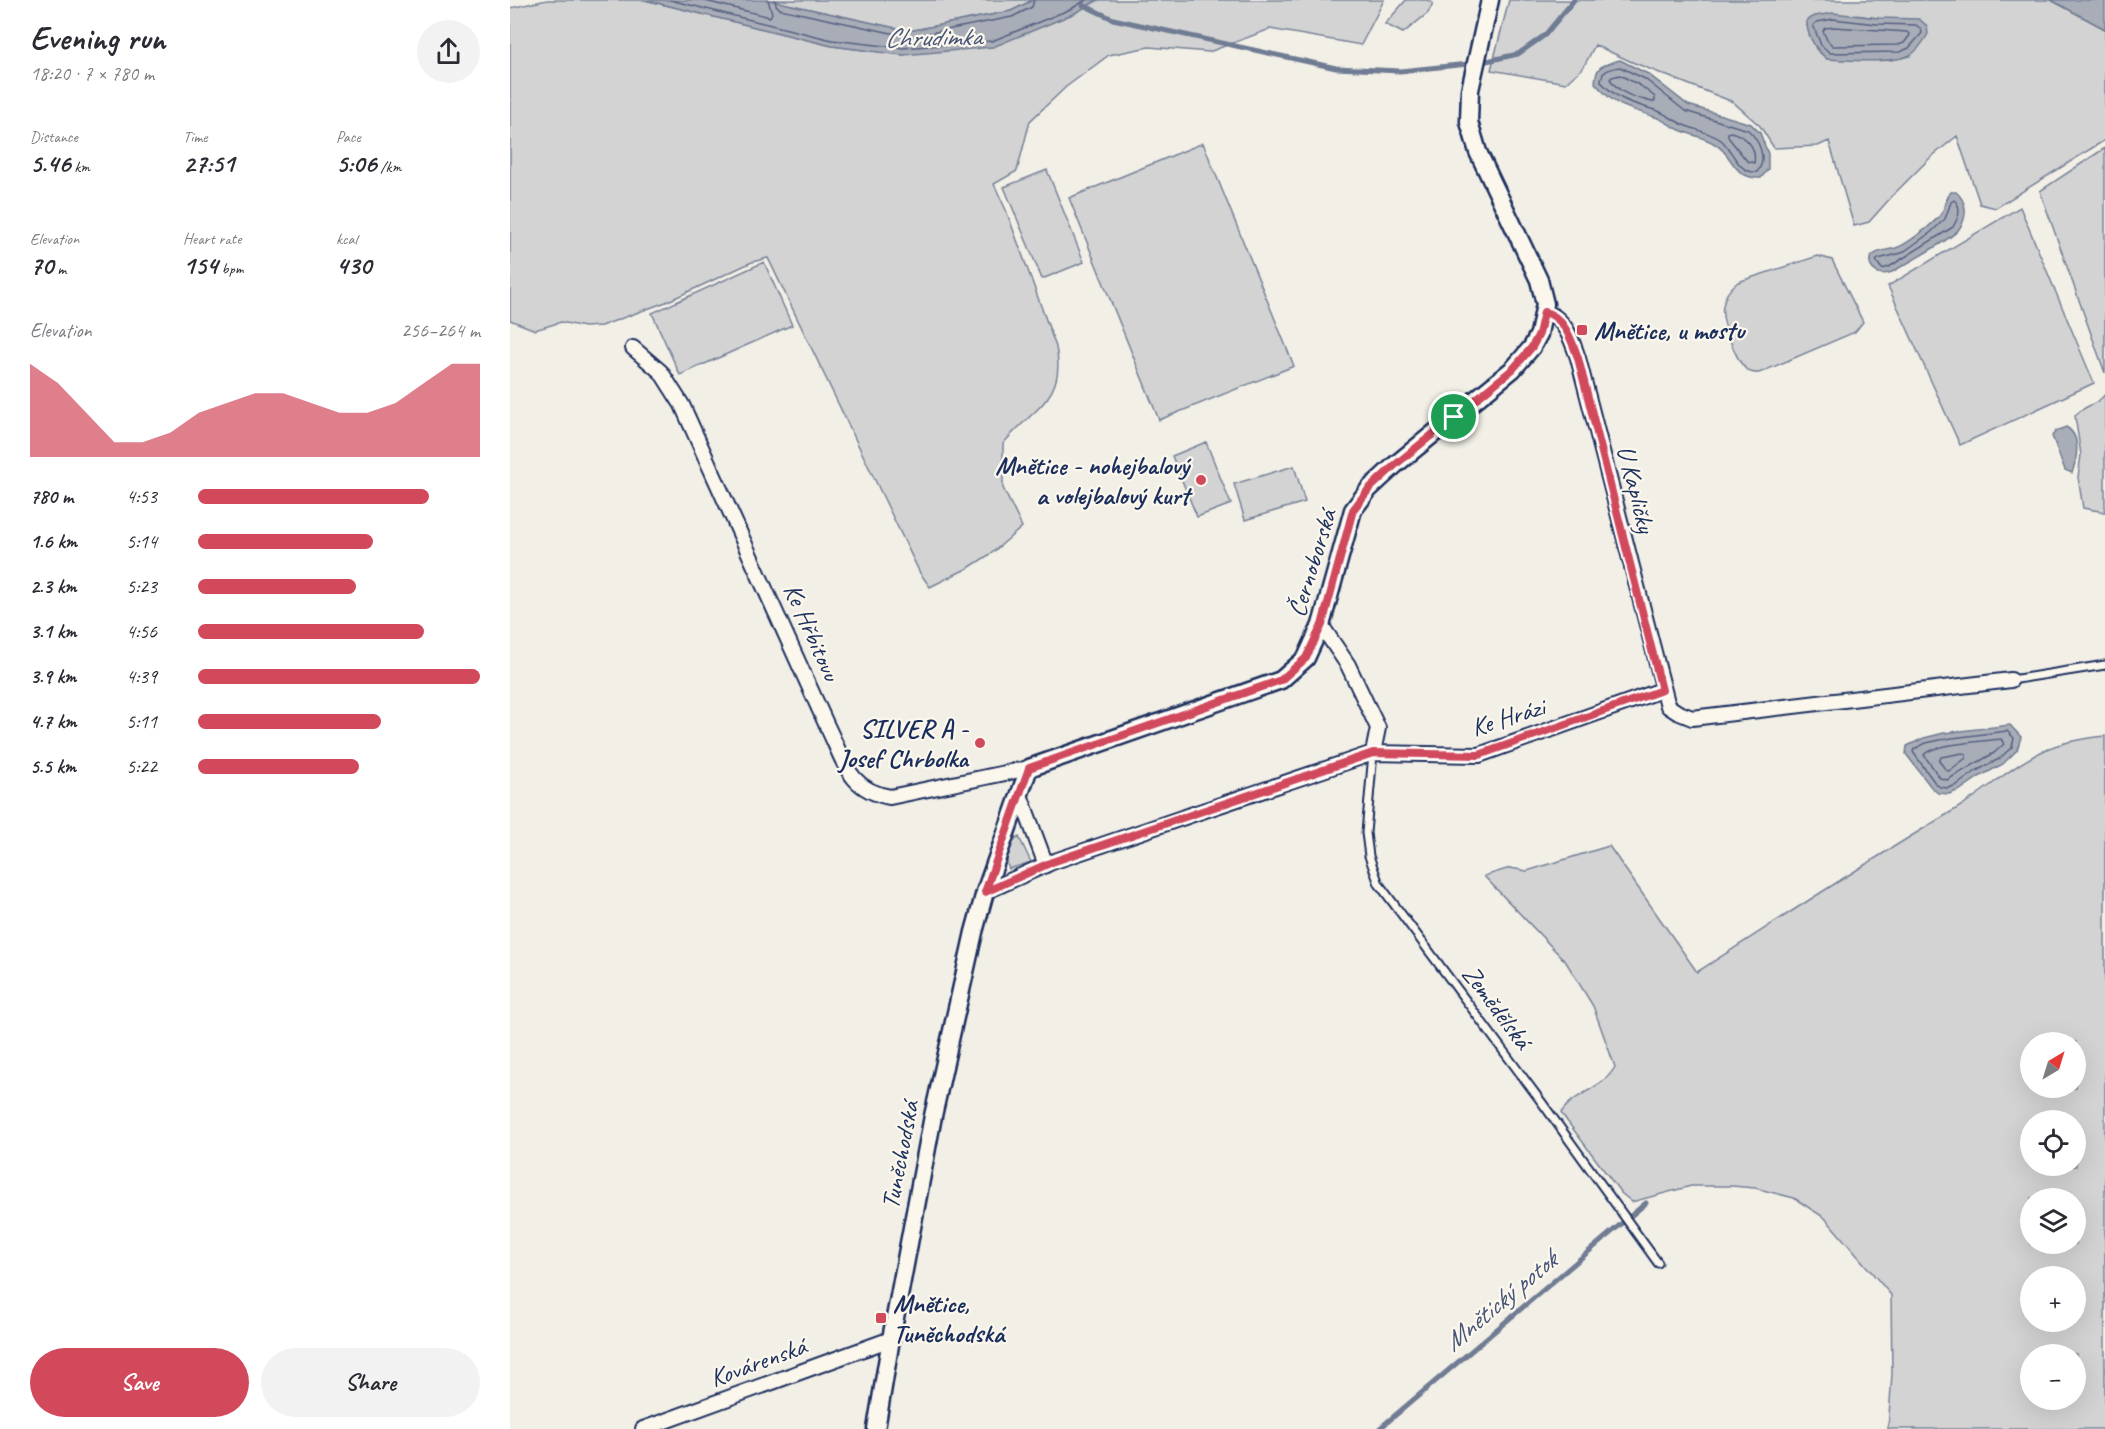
<!DOCTYPE html>
<meta charset="utf-8">
<style>
:root{--surface:#fff;--page:#f2f2f3;--text:#2b2b33;--muted:#7c7c81;--accent:#d1495b}
body{margin:0;font-family:Caveat,sans-serif;background:var(--page);color:var(--text);height:100vh;display:flex;flex-direction:column;font-size:22px;white-space:nowrap}
*{box-sizing:border-box;margin:0}
p{font-size:20px;color:var(--muted)}
.icon{flex:none;width:33px;height:33px;fill:none;stroke:currentColor;stroke-width:2;stroke-linecap:round;stroke-linejoin:round}
.map{position:relative;flex:1;overflow:hidden}
.panel{display:flex;flex-direction:column;background:var(--surface);width:510px}
.panel>*{flex:none}
.needle{width:39px;rotate:38deg}
.controls{position:absolute;left:1510px;top:1032px;display:grid;gap:12px}
.controls a{display:grid;place-items:center;width:66px;height:66px;border-radius:50%;background:var(--surface);box-shadow:0 6px 24px #0002;font-size:30px}
.pin{position:absolute;display:grid;place-items:center;width:51px;height:51px;color:#fff;margin:-26px;border:3px solid #fff;border-radius:50%;box-shadow:0 2px 6px #0007}
.round{display:grid;place-items:center;flex:none;width:63px;height:63px;border-radius:32px;background:var(--page)}
.head{display:flex;align-items:center;justify-content:space-between;height:102px;padding:0 30px}
h1{font-size:33px;font-weight:800;line-height:45px}
.metrics{display:grid;grid-template-columns:repeat(3,1fr);gap:9px;height:102px;padding:6px 30px}
.metrics div{display:grid;align-content:center}
.metrics b{font-size:26px;font-weight:800}
.metrics small{font-size:16px;font-weight:400}
.metrics p{font-size:16px}
.chart{height:168px;padding:12px 30px}
.chart p{display:flex;justify-content:space-between}
.chart svg{width:100%;height:108px;margin-top:6px;fill:var(--accent);opacity:.7}
.cta{display:flex;gap:12px;margin-top:auto;padding:12px 30px}
.cta a{flex:1;height:69px;border-radius:36px;background:var(--accent);color:#fff;font-size:24px;font-weight:800;line-height:69px;text-align:center}
.cta a+a{background:var(--page);color:var(--text)}
ul{padding:0 30px;list-style:none;font-size:20px}
li{display:grid;grid-template-columns:96px 72px 1fr;align-items:center;height:45px}
li i{height:15px;border-radius:8px;background:var(--accent)}
main{display:flex;flex:1;min-height:0}
.map>svg:first-child{display:block}
</style>
<main>
<section class="panel">
<div class="head"><div><h1>Evening run</h1><p>18:20 · 7 × 780 m</p></div><a class="round"><svg class="icon" aria-label="share" viewBox="0 0 24 24"><path d="M12 15V3M7 8l5-5 5 5M5 13v7h14v-7"/></svg></a></div>
<div class="metrics">
<div><p>Distance</p><b>5.46<small> km</small></b></div>
<div><p>Time</p><b>27:51</b></div>
<div><p>Pace</p><b>5:06<small> /km</small></b></div>
</div>
<div class="metrics">
<div><p>Elevation</p><b>70<small> m</small></b></div>
<div><p>Heart rate</p><b>154<small> bpm</small></b></div>
<div><p>kcal</p><b>430</b></div>
</div>
<div class="chart"><p><span>Elevation</span>256–264 m</p>
<svg viewBox="0 0 160 44" preserveAspectRatio="none"><path d="M0 44V6L10 14L20 26L30 38L40 38L50 34L60 26L70 22L80 18L90 18L100 22L110 26L120 26L130 22L140 14L150 6L160 6V44z"/></svg>
</div>
<ul>
<li><b>780 m</b>4:53<i style="width:82%"></i></li>
<li><b>1.6 km</b>5:14<i style="width:62%"></i></li>
<li><b>2.3 km</b>5:23<i style="width:56%"></i></li>
<li><b>3.1 km</b>4:56<i style="width:80%"></i></li>
<li><b>3.9 km</b>4:39<i style="width:100%"></i></li>
<li><b>4.7 km</b>5:11<i style="width:65%"></i></li>
<li><b>5.5 km</b>5:22<i style="width:57%"></i></li>
</ul>
<div class="cta"><a>Save</a><a>Share</a></div>
</section>
<div class="map">
<svg width="1595" height="1429" viewBox="0 0 1595 1429">
<rect width="100%" height="100%" fill="#f2efe6"/>
<filter id="ink" filterUnits="userSpaceOnUse"><feTurbulence type="fractalNoise" baseFrequency=".0167" numOctaves="2"/><feDisplacementMap in="SourceGraphic" scale="12" xChannelSelector="R" yChannelSelector="G"/><feConvolveMatrix kernelMatrix="1 2 1 2 8 2 1 2 1" color-interpolation-filters="sRGB"/></filter>
<g filter="url(#ink)">
<path fill="#d2d3d2" stroke="#768198" stroke-width="1.5" fill-rule="evenodd" d="M37,0H135L322,46L393,55L563,14L588,0H874L851,45L760,29L699,52L639,47L599,55L556,87L520,121L507,171L484,184L496,210L546,347C557,400 521,409 493,444V488L512,527L482,553L460,567L420,587L410,573L378,507L258,258L242,262L156,302L91,326L74,327L51,322L25,330L0,320V8Z
M259,0H523L501,11L399,31Z
M896,0H917L923,3L918,13L893,33L875,24Z
M999,0H1541L1595,29V140L1486,208L1470,204L1447,136L1420,158L1384,194L1359,222L1344,226L1319,141L1308,146L1264,148L1250,126L1223,102L1122,62L1085,45L1073,68L1056,83L981,70ZM1345,15L1368,18L1400,56C1373,62 1344,60 1317,59L1306,49L1297,25Z
M693,143L784,366L649,420L559,198Z
M1595,148V373L1530,191Z
M537,170L574,262L532,279L494,187Z
M1510,207L1584,383L1450,445L1378,286Z
M1308,256L1322,260L1353,322L1345,332L1249,373C1244,373 1240,373 1236,369C1226,360 1210,320 1213,306C1214,296 1220,288 1228,282Z
M254,262L282,325L170,375L142,313Z
M1595,394V512L1573,508L1568,477L1571,455L1565,416C1573,405 1589,405 1595,394Z
M696,442L721,504L687,517L662,456Z
M784,466L795,502L735,520L724,484Z
M1595,736V1429H1378L1382,1374L1381,1295L1315,1218L1284,1198L1245,1188L1222,1186H1181L1122,1202L1111,1193L1051,1113C1063,1093 1093,1089 1105,1067L1083,1006L1056,962L974,876L1000,868L1017,871L1099,846L1187,972C1273,917 1358,861 1446,809C1477,790 1504,764 1537,749C1555,741 1576,738 1595,736ZM1521,1042H1566V1088H1521ZM1521,1120H1566V1166H1521ZM1521,1198H1566V1244H1521ZM1521,1276H1566V1322H1521ZM1521,1354H1566V1400H1521Z
M509,837L521,862L499,869C494,859 500,842 509,837Z"/>
<path fill="#a9adb7" stroke="#707b93" stroke-width="1.5" d="M135,0H259L399,31L501,11L523,0H588L563,14L483,47L393,55L322,46Z
M1541,0H1595V29Z
M1323,13L1368,18L1409,19L1417,26L1418,34C1414,41 1408,51 1400,55C1384,64 1337,60 1317,59C1306,49 1296,36 1297,20L1305,16Z
M1110,60L1138,74L1178,105L1241,124L1250,133L1258,154V169L1251,178C1222,179 1224,155 1205,144C1194,137 1181,135 1170,130C1161,126 1154,120 1145,117C1114,106 1108,109 1085,83C1086,64 1094,65 1110,60Z
M1441,192H1446C1457,201 1458,217 1449,229C1443,239 1395,264 1382,272C1365,279 1354,263 1363,255C1369,250 1379,250 1386,248C1396,245 1409,234 1418,227C1422,223 1428,219 1431,214C1436,206 1435,199 1441,192Z
M1556,427C1572,436 1567,458 1562,473L1555,470L1542,436L1546,431Z
M1500,725L1511,737L1507,750L1493,764L1469,777L1450,790L1439,794L1428,793L1421,787L1396,754L1397,746L1414,738L1434,733Z"/>
<g fill="none" stroke-linecap="round" stroke-linejoin="round">
<path stroke="#546182" stroke-width="1.5" d="M160,0L322,40L393,48L482,41L561,9L576,0
M191,0L260,17L262,13L258,0
M265,0L266,5L270,9L400,37L502,17L522,7L524,0
M1323,19L1367,24L1406,25L1411,29L1412,33L1399,48L1390,52L1320,53L1311,45L1303,25L1307,22Z
M1324,27L1397,32L1400,35L1394,43L1388,45L1323,46L1317,40L1313,31L1315,28Z
M1110,67L1135,79L1175,111L1238,130C1249,140 1258,159 1247,172C1228,174 1223,150 1211,140C1201,133 1187,130 1176,126C1166,122 1158,115 1148,111C1123,103 1110,102 1091,82C1091,70 1100,69 1110,67Z
M1110,75L1131,86L1145,97V101L1142,102C1126,98 1109,94 1100,79L1102,77Z
M1221,132C1236,136 1247,147 1244,163L1237,161L1218,137V133Z
M1444,200C1453,208 1448,218 1443,227L1379,267L1372,269L1366,261L1368,259L1392,253L1420,233L1435,219L1441,202Z
M1497,731L1504,738L1502,747L1489,759L1466,771L1447,785L1438,788L1430,787L1425,783L1403,752L1404,749L1416,743L1435,739Z
M1491,739L1494,744L1484,753L1437,780L1430,778L1414,755C1421,744 1475,741 1491,739Z
M1453,753L1456,755V758L1439,771L1436,770L1429,761L1431,757Z"/>
<path stroke="#707b93" stroke-width="5" d="M573,5L603,19L826,68L890,71L968,63L1008,54L1035,35L1064,0
M869,1429L1136,1203"/>
<g stroke="#1b2f5e" stroke-width="11">
<path id="service" d="M1501,680L1595,665
M863,753L856,833L859,856L869,884L1033,1104L1148,1263"/>
</g>
<g stroke="#1b2f5e" stroke-width="18">
<path id="minor" d="M1034,312C1054,316 1062,340 1068,358L1158,706L1167,712L1182,718L1501,680
M123,348L151,372L172,405L317,726C334,760 338,790 380,797L519,768
M811,625L838,665L868,728L863,753
M510,795L536,865
M475,892L542,862L863,753L969,755L1152,690
M133,1429L381,1339"/>
</g>
<g stroke="#1b2f5e" stroke-width="21">
<path id="tertiary" d="M366,1429L381,1339L423,1116L464,932L475,892L519,768L771,680L796,658L811,625L843,510L859,489L885,465L1003,369L1022,347L1029,334L1035,304L1029,280L968,152L959,122L960,90L980,0"/>
</g>
<use href="#service" stroke="#fbf7ec" stroke-width="7"/>
<use href="#minor" stroke="#fbf7ec" stroke-width="14"/>
<use href="#tertiary" stroke="#fbf7ec" stroke-width="16"/>
</g>
</g>
<g fill="none" stroke-linecap="round" stroke-linejoin="round" filter="url(#ink)">
<g stroke="#fff" stroke-width="12">
<path id="route" d="M1034,312C1054,316 1062,341 1068,358L1152,690L969,755L863,753L542,862L475,892L519,768L771,680L796,658L812,625L843,510L859,489L885,465L1003,369L1022,347L1029,334Z"/>
</g>
<use href="#route" stroke="#d1495b" stroke-width="8"/>
</g>
<g fill="#d1495b" stroke="#fbf7ec" stroke-width="2">
<rect x="1066" y="324" width="12" height="12" rx="3"/>
<circle cx="691" cy="480" r="6"/>
<circle cx="470" cy="743" r="6"/>
<rect x="365" y="1312" width="12" height="12" rx="3"/>
</g>
<g text-anchor="middle" dominant-baseline="central" stroke-width="4.5" stroke-linejoin="round" paint-order="stroke">
<g font-size="26" font-weight="bold" fill="#1b2f5e" stroke="#fbf7ec" text-anchor="start">
<text x="1084" y="330">Mnětice, u mostu</text>
<text x="679" y="465" text-anchor="end">Mnětice - nohejbalový<tspan x="679" dy="30">a volejbalový kurt</tspan></text>
<text x="458" y="728" text-anchor="end">SILVER A -<tspan x="458" dy="30">Josef Chrbolka</tspan></text>
<text x="383" y="1303">Mnětice,<tspan x="383" dy="30">Tuněchodská</tspan></text>
</g>
<g font-size="26" fill="#1b2f5e" stroke="#fbf7ec">
<text transform="translate(1126 489) rotate(76)">U Kapličky</text>
<text transform="translate(802 563) rotate(-73)">Černoborská</text>
<text transform="translate(302 632) rotate(66)">Ke Hřbitovu</text>
<text transform="translate(998 717) rotate(-17)">Ke Hrázi</text>
<text transform="translate(987 1007) rotate(53)">Zemědělská</text>
<text transform="translate(390 1155) rotate(-79)">Tuněchodská</text>
<text transform="translate(248 1362) rotate(-20)">Kovárenská</text>
</g>
<g font-size="27" font-style="italic" fill="#465579" stroke="#fbf7ec">
<text transform="translate(423 37) rotate(-1)">Chrudimka</text>
<text transform="translate(990 1301) rotate(-40)">Mnětický potok</text>
</g>
</g>
</svg>
<div class="controls">
<a><svg class="needle" viewBox="-14 -14 28 28"><path d="M0-13l5 13h-10z" fill="#e53935"/><path d="M0 13l5-13h-10z" fill="#7c7c81"/></svg></a>
<a><svg class="icon" aria-label="locate" viewBox="0 0 24 24"><circle cx="12" cy="12" r="6"/><path d="M12 2v4M12 18v4M2 12h4M18 12h4"/></svg></a>
<a><svg class="icon" aria-label="layers" viewBox="0 0 24 24"><path d="M12 4l9 5-9 5-9-5zM3 14l9 5 9-5"/></svg></a>
<a>+</a>
<a>−</a>
</div>
<div class="pin" style="left:944px;top:417px;background:#1e9e55"><svg class="icon" aria-label="arrive" viewBox="0 0 24 24"><path d="M6 21V4h12l-3 4 3 4H6"/></svg></div>
</div>
</main>
